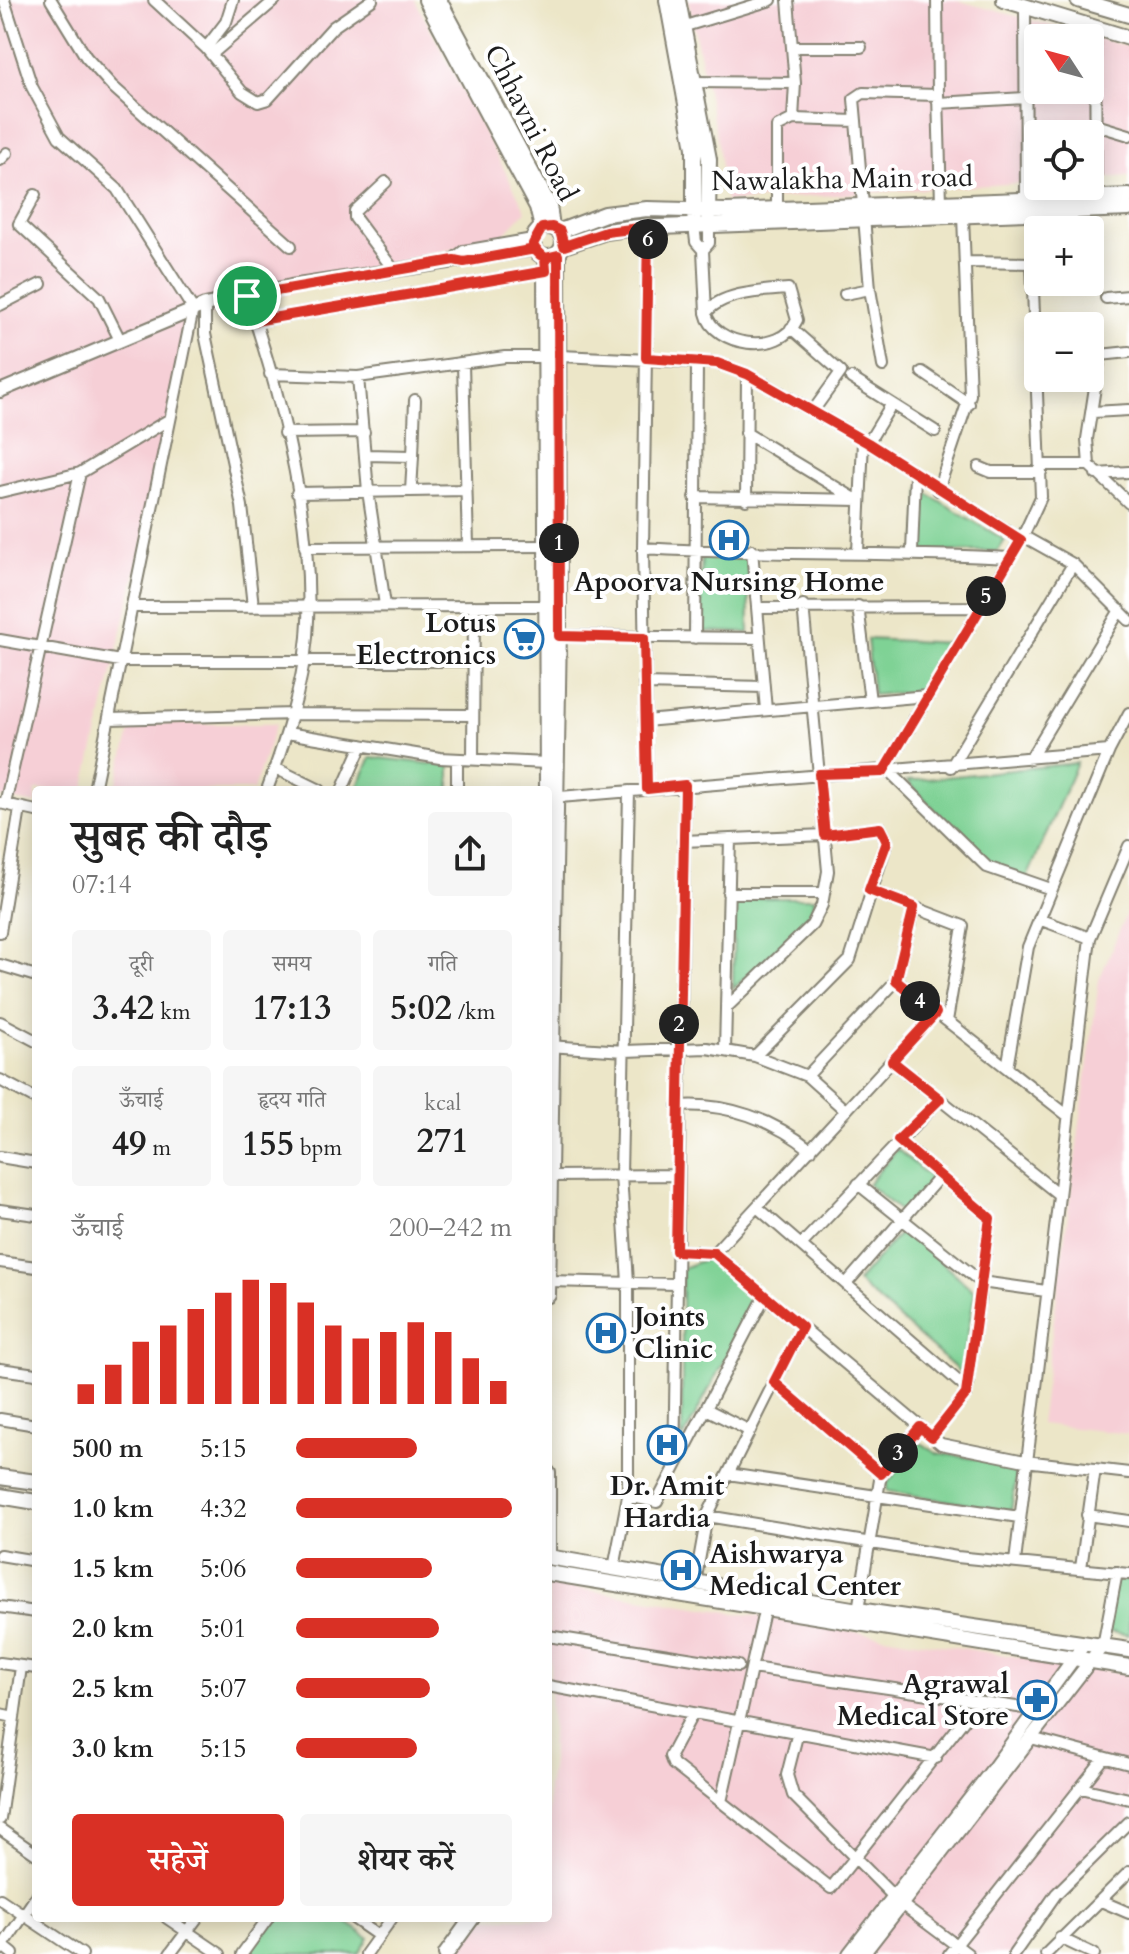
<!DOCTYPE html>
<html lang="hi">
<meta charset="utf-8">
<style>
:root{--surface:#fff;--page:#f6f6f6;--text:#222;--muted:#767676;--accent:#d93025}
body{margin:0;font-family:Cardo,"Noto Serif Devanagari",serif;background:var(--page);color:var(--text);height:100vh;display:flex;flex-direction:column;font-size:30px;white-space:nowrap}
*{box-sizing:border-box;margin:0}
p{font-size:26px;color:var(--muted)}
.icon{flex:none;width:44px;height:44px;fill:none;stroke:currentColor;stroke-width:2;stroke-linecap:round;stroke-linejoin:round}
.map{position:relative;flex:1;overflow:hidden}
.panel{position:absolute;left:32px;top:786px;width:520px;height:1136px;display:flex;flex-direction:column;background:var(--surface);border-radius:8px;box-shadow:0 4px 20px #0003}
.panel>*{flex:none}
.needle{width:52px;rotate:306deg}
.fabs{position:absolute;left:1024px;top:24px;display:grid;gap:16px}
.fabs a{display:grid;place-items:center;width:80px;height:80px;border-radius:8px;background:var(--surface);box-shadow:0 4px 20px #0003;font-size:40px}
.pin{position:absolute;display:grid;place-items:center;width:68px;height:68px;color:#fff;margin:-34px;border:4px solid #fff;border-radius:50%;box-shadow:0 2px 8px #0007}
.km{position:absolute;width:40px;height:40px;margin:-20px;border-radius:50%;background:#222;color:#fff;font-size:22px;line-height:40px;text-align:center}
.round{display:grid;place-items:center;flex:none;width:84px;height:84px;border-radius:8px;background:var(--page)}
.headline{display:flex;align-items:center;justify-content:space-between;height:136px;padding:0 40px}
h1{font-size:44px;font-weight:600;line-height:60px}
.figures{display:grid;grid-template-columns:repeat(3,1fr);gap:12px;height:136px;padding:8px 40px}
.figures div{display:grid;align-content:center;border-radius:8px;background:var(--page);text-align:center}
.figures b{font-size:34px;font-weight:600}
.figures small{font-size:22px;font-weight:400}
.figures p{font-size:22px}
.chart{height:224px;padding:16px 40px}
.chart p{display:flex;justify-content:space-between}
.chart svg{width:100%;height:144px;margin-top:8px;stroke:var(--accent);stroke-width:6}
.button{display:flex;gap:16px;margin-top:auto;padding:16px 40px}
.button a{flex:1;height:92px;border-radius:8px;background:var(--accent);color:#fff;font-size:32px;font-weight:600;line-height:92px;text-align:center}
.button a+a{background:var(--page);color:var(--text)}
ul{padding:0 40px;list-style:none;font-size:26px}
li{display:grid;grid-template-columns:128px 96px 1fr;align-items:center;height:60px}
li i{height:20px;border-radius:10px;background:var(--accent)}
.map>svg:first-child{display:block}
</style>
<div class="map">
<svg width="1129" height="1954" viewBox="0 0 1129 1954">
<rect width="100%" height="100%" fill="#fff"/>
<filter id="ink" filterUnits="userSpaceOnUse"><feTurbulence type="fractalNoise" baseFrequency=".0125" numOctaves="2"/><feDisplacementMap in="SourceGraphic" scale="16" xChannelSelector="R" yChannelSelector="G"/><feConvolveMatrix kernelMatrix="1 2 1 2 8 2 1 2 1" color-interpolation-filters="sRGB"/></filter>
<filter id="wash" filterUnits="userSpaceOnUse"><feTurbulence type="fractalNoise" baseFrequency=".006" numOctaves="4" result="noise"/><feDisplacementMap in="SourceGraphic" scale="32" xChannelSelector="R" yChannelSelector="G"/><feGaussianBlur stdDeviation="1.8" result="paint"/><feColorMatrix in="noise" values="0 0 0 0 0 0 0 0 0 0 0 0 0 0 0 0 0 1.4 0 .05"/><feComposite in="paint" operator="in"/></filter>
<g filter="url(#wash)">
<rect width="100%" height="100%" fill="#ece6c8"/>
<path fill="#f6cfd6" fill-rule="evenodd" d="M0,0H415L526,211L503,235L196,319L84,790H36V804L0,797Z
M688,0H956L1129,47V176L1090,179V134H1038V182L726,202L717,138ZM1038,38H1090V90H1038Z
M132,724H276L253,790H115Z
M1129,907V1434L1040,1424L1099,980Z
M548,1584L1129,1674V1831L1087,1868L1020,1954H453L478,1918H548V1788L552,1761Z"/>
<path fill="#7fd295" stroke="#4e7758" stroke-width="2" d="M920,489L1005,540L998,551L917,552Z
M748,553L749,633L699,631L702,554Z
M867,639L950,643L922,691L873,695Z
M371,757L450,766V790H356Z
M1077,763L1027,878L989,866L907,781Z
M734,898H815L811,916L733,989Z
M897,1149L932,1179L902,1213L868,1184Z
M903,1229L975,1292L961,1373L857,1282Z
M712,1257L758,1295L682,1441V1268Z
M919,1442L937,1453L1018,1465L1011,1511L887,1491V1484Z
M1114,1579L1129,1581V1635L1105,1631Z
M272,1918H340L369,1938L359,1954H247Z"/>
</g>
<g filter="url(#ink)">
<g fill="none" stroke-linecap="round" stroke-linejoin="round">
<g stroke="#848172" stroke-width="14">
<path id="minor" d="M4,0L32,87L59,137L117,189L193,309L94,790
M51,0L86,57L112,86L291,246
M154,0L206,48L242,92L258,102L268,99L333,27L372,0
M788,0L795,83L793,119
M1025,7L1026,200
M682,27L771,0
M1095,30L1096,201
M792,47H861
M206,48L226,22L233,0
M212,54L275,0
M693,82L795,83
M938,95L941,203
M938,103L1025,98
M856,121L854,99L863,93L938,95L937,0
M1096,125L1129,135
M0,160L7,153
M386,182L355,211V218L393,269
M35,195L19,224L99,298L119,338
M777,209V127L793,119L856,121L870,289L883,366
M694,225L696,242L703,250
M845,294L870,289
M247,296C282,399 316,529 307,637C302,690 285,741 267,790
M1106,298L1129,296
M0,305L41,284
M205,305V334L242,506L253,606
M706,313C721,292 764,291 788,289L797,320C780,357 713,346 706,313L703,250L709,243V225
M255,321L546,271
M791,328L841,372L813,411
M1129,352L1100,355L1087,439L1089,465L1129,503
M560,356L717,363L747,374L868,443L1021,540
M463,364L468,546
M922,372L969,404
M270,374L358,377L505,357H548
M358,377L368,491L385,605
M851,378L935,431
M1093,412L1129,410
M284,433L364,432
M746,433L857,500
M868,443L891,405
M365,455L413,456L415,400
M1040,465H1089
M979,467L991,472H1041
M1096,474L1129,472
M938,490L970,395L963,216
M411,491L413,456
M0,492L80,473L170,419
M297,493L466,490
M695,497L859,500
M746,500L747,374
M1023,536L1073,564L1129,620
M305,547L548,546
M643,548C765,556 888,551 1010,558
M752,550L766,710
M858,552L863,441
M912,552L915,475
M858,606L870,701
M131,607L548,606
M758,608L978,607
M559,636L759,638
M695,638L697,362
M0,640L120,661H473
M644,684L764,687
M109,719L294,714L472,715
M645,721L927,696
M287,733L440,758L547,763
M473,759L474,606
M1030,759L1120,610
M951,767L1073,564
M275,768L320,790
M883,772L1023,536L1041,497L1032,263L967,262
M890,772L987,867L1051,889
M647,789L643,548L648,227
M342,790L362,745
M457,790V759
M548,798L1109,751
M0,803L36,811
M5,804L80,473
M683,841L825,835L880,828L887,842L850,960L755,1056
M869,890L963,926L947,1021
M728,893H824
M1039,919L1090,938
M0,932L20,809
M0,965L36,976
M896,981L1067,1115
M728,1006L812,925L822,905L828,871L803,605
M0,1022L36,1041
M548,1046L625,1051L707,1048L755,1056L807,1076L846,1111
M725,1051L730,839
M892,1061L1057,1193
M1007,1068L1028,947L1109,751L1129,713
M807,1076L896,981L914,907
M0,1080L36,1099
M678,1106C726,1102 774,1120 811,1150
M898,1140L990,1218L966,1394L932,1437
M0,1157L36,1163
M549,1176L677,1175
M858,1184L981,1282L1046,1291
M757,1207L967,1389
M0,1210L36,1215
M801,1245L940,1099
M676,1251L714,1253L941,1444L1025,1461L1129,1473
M714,1253L936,1013
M0,1262L36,1267
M548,1281L676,1284
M846,1284L940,1176
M0,1369L36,1374
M774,1382L881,1474
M706,1409L750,1431
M0,1419L36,1425
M674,1469L685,785
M728,1474L1019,1517
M628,1496L657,1502L765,1296
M1087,1515L1129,1521
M707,1516L957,1557L1129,1574
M0,1555L36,1561
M1015,1562L1090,938L1129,846
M614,1568L628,1496V1282L621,1175L629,791
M1081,1568L1095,1469
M695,1583L707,1516L802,1327
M0,1607L36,1612
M858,1610L881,1474L920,1427
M548,1636L738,1666
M1103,1646L1117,1572
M0,1663L36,1668
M752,1668L1037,1710
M548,1686L936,1758
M693,1713L670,1756L673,1764L831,1888L978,1702
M0,1714L14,1717
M798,1732L787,1775L793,1795L901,1904L968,1954
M1031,1738L1129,1764
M1081,1788L1129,1799
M721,1802L765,1607
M0,1819L21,1667
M0,1829L36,1854
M0,1899L82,1954
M1101,1901L1129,1913
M167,1918L220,1954
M353,1918L379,1936
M1060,1938L1094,1954
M3,1946L13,1954
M0,1950L36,1897
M170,1954L197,1918
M242,1954L268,1918
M366,1954L392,1918
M949,1954L1104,1758
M1014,1954L1056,1894L1129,1822
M1046,1954L1129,1872"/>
</g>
<g stroke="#848172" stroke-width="16">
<path id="tertiary" d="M454,260L464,252L533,240
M0,391L205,305L291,286L535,249
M849,1954L992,1770L1085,1643
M863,1954L1102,1646"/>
</g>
<g stroke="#848172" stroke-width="18">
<path id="secondary" d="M426,0L537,207L542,228
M439,0L549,205L552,227
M667,0L694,148V216
M678,0L709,159L708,216
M1004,0L1129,38
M1078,0L1129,15
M533 242a15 15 0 1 1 30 0a15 15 0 1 1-30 0Z
M560,231L605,214L647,209L727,211L1129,196
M564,246L606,232L634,228L1129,209
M545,258L547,790
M548,1295L559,628L558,255
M548,1473V1557L858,1610L1129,1650
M0,1477L36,1482
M0,1496L36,1502
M548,1573L1129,1667
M446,1954L472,1918"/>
</g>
<use href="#minor" stroke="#fff" stroke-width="10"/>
<use href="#tertiary" stroke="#fff" stroke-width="12"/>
<use href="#secondary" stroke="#fff" stroke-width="14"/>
</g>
</g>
<g fill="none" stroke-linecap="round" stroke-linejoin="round" filter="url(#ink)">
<g stroke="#fff" stroke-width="16">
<path id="route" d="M247,296L454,260L464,262L535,249L545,258L558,255L559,636L644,638L647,789L685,785L676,1251L714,1253L802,1327L774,1382L881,1474L920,1427L932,1437L966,1394L990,1218L898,1140L940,1099L892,1061L936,1013L896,981L914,907L869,890L887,842L880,828L825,835L819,774L883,772L1021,540L868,443L747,374L717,363L646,358L648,227L606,232L564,246L560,231L552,227L542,228L533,244C536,251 538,255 545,258L546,271L255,321L247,296"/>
</g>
<use href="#route" stroke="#d93025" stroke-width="10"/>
</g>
<defs>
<g id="hospital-ring" transform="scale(2)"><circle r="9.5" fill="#fff" stroke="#1f6fb2" stroke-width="1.5"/><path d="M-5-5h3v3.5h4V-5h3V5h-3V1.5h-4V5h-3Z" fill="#1f6fb2"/></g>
<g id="supermarket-ring" transform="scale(2)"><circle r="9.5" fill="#fff" stroke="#1f6fb2" stroke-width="1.5"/><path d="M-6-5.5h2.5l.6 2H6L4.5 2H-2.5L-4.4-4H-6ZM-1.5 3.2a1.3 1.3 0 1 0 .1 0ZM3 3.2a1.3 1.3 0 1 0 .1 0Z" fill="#1f6fb2"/></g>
<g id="pharmacy-ring" transform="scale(2)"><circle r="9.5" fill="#fff" stroke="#1f6fb2" stroke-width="1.5"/><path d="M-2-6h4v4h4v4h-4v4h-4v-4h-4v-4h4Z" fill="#1f6fb2"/></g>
</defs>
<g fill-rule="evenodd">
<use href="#hospital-ring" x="729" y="540"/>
<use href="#supermarket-ring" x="524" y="639"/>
<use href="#hospital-ring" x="606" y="1333"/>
<use href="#hospital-ring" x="667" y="1445"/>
<use href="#hospital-ring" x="681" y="1570"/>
<use href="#pharmacy-ring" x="1037" y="1700"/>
</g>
<g text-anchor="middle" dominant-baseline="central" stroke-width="8" stroke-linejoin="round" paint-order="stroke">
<g font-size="28" fill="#1c1c1c" stroke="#fff">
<text transform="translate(531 123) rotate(63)">Chhavni Road</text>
<text transform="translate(842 179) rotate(-1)">Nawalakha Main road</text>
</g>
<g font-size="28" font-weight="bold" fill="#1c1c1c" stroke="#fff">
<text x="729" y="582">Apoorva Nursing Home</text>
<text x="496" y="623" text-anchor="end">Lotus<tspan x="496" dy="32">Electronics</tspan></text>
<text x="634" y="1317" text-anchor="start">Joints<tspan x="634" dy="32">Clinic</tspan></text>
<text x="667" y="1486">Dr. Amit<tspan x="667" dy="32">Hardia</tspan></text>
<text x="709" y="1554" text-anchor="start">Aishwarya<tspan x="709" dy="32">Medical Center</tspan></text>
<text x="1009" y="1684" text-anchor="end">Agrawal<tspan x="1009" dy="32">Medical Store</tspan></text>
</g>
</g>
</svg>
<div class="fabs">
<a><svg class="needle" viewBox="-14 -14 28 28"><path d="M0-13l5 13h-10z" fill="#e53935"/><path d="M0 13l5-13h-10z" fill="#767676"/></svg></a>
<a><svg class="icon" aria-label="locate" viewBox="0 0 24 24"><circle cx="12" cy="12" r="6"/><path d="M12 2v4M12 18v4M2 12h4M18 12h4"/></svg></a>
<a>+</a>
<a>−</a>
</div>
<div class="pin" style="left:247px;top:296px;background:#1e9e55"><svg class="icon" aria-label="arrive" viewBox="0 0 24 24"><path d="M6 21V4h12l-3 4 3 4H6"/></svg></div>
<b class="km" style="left:559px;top:543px">1</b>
<b class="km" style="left:679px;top:1024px">2</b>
<b class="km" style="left:898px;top:1453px">3</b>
<b class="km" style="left:920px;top:1001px">4</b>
<b class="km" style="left:986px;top:596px">5</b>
<b class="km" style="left:648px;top:239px">6</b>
<section class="panel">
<div class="headline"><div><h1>सुबह की दौड़</h1><p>07:14</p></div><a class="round"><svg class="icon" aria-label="share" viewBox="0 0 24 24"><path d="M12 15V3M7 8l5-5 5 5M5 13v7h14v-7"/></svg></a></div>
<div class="figures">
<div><p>दूरी</p><b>3.42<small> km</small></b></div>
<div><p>समय</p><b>17:13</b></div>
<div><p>गति</p><b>5:02<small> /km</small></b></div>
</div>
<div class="figures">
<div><p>ऊँचाई</p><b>49<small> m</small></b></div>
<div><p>हृदय गति</p><b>155<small> bpm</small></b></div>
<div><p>kcal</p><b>271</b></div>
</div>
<div class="chart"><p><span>ऊँचाई</span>200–242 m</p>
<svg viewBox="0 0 160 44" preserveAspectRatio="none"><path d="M5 44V38M15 44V32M25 44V25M35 44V20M45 44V15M55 44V10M65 44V6M75 44V7M85 44V13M95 44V20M105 44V24M115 44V22M125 44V19M135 44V22M145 44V30M155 44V37"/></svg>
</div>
<ul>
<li><b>500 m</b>5:15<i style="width:56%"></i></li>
<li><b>1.0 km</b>4:32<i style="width:100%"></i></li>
<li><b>1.5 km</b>5:06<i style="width:63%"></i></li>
<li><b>2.0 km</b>5:01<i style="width:66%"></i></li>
<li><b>2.5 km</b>5:07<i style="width:62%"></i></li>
<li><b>3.0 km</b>5:15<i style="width:56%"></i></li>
</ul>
<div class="button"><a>सहेजें</a><a>शेयर करें</a></div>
</section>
</div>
